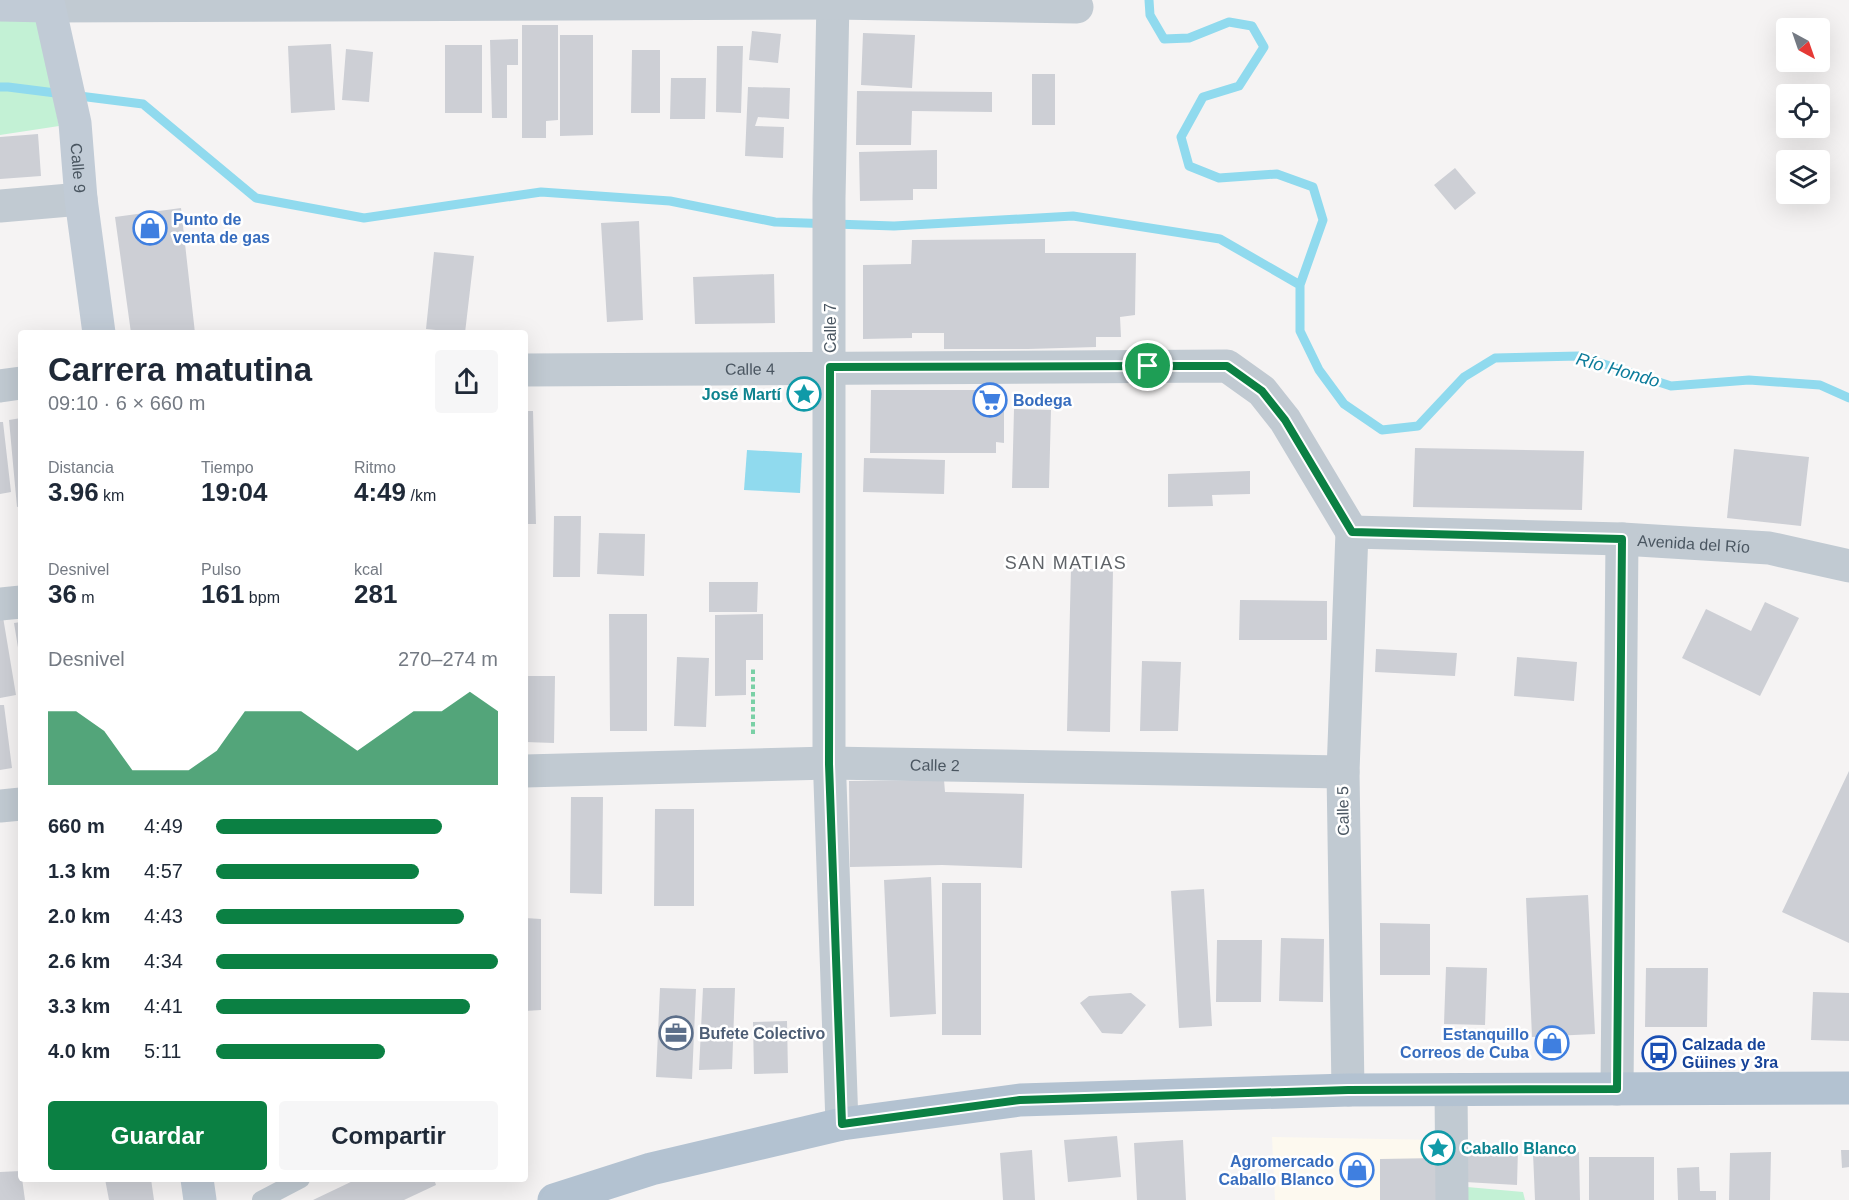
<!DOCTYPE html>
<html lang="es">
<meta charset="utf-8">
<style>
:root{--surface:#fff;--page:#f6f6f7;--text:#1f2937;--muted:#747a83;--accent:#0b8043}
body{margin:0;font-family:Helvetica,sans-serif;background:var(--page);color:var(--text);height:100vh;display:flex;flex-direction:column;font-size:22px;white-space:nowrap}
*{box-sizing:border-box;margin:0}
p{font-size:20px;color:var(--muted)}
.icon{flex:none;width:33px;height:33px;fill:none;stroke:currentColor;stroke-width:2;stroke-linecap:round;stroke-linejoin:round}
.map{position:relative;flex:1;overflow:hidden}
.drawer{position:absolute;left:18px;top:330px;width:510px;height:852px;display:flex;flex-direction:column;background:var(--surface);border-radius:6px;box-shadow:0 6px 24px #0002}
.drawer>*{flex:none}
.needle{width:39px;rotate:140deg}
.tools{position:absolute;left:1776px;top:18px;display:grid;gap:12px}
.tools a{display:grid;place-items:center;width:54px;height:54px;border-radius:6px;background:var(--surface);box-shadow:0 6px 24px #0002;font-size:30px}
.pin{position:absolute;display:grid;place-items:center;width:51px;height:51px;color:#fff;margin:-26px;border:3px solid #fff;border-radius:50%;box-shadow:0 2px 6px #0007}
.round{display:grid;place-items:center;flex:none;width:63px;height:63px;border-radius:6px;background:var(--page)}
.overview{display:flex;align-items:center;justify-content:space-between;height:102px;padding:0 30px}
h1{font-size:33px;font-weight:600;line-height:45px}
.metrics{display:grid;grid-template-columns:repeat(3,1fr);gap:9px;height:102px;padding:6px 30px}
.metrics div{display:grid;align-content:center}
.metrics b{font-size:26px;font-weight:600}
.metrics small{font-size:16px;font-weight:400}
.metrics p{font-size:16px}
.chart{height:168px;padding:12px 30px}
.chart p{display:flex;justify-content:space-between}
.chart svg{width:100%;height:108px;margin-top:6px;fill:var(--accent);opacity:.7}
.primary-button{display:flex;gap:12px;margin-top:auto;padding:12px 30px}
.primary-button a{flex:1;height:69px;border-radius:6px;background:var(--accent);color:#fff;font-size:24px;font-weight:600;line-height:69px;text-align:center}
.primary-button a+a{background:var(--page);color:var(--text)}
ul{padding:0 30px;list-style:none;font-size:20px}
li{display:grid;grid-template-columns:96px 72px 1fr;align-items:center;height:45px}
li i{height:15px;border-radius:8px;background:var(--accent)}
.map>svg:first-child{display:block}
</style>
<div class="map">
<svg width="1849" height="1200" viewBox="0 0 1849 1200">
<rect width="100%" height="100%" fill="#f5f3f3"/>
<path fill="#fdf9ef" d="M1272,1137L1440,1140V1200H1275Z"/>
<path fill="#c3f1d5" d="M0,15H37L59,126L0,135Z
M1467,1187L1523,1192L1525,1200H1467Z"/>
<path fill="#90daee" d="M747,450L802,453L800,493L744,490Z"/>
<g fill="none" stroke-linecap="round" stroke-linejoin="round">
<path stroke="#90daee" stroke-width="9" d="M1149,0L1150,15L1164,39L1189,38L1229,22L1252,26L1264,47L1239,86L1203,97L1181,137L1189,166L1219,178L1277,174L1313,187L1323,220L1300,285V331L1319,370L1344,404L1382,430L1418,426L1464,377L1495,358L1579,356L1671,386L1749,380L1820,385L1849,398
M0,87H8L143,104L256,198L364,218L541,192L670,201L775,222L894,226L1073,216L1220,239L1300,285"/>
</g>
<path fill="#cdcfd5" d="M522,25H558V120L546,121V138H522Z
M752,31L781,34L778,63L749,60Z
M863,33L915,35L912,88L861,85Z
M560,35H593V135L560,136Z
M518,39V65H507V118H492L490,40Z
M331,44L335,110L291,113L288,46Z
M445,45H482V113H445Z
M717,46H743L741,113L716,112Z
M346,49L373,52L369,102L342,100Z
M632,50H660V113H631Z
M1032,74H1055V125H1032Z
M671,78H706L705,119H670Z
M748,87L790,88L789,119L758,117L755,126L784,127L783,158L745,156Z
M857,91L992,92V112L912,111L911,145H856Z
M38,134L41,176L0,179V137Z
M937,150V189H913V200L860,201L859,152Z
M1455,168L1476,193L1455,210L1434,185Z
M181,208L195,333H131L115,217Z
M639,221L643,320L607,322L601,223Z
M1045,239V253H1136L1135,315L1120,317L1121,337H1096V347L1028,349H944V333H912V338L863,339V265L911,264L912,240Z
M434,252L474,256L465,333L426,329Z
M774,274L775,323L695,324L693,277Z
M871,390H1004V443L996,442V453H870Z
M1014,409L1051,410L1049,488H1012Z
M525,411H533L536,524H525Z
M21,418V506L17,507L9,420Z
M0,422H3L11,492L0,494Z
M1415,448L1584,451L1582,510L1413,507Z
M1734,449L1809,457L1801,526L1727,518Z
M864,458L945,460L944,494L863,492Z
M1250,471V494L1212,495L1213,506L1168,507V474Z
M554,516H581L580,577H553Z
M599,533L645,534L644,576L597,574Z
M1071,568L1113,570L1110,732L1067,731Z
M709,582H758L757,612H709Z
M1240,600L1327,601V640H1239Z
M1765,602L1799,618L1760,696L1682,658L1706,609L1751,631Z
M609,614H647V731H610Z
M763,614V660H746V695L715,696V615Z
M3,617L16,695L0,698V618Z
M21,622V660H20L14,623Z
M1376,649L1457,653L1455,676L1375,672Z
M677,657L709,658L706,727L674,726Z
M1517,657L1577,662L1574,701L1514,696Z
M1142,661L1181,662L1178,731H1140Z
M525,676H555L554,743L525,742Z
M0,705H4L12,768L0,770Z
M1849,771V943L1782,912Z
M944,780L945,792L1024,794L1022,868L942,865L850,867L849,781Z
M571,797H603L602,894L570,893Z
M655,809H694V906H654Z
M931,877L936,1014L890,1017L884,880Z
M942,883H981V1035H942Z
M1204,889L1212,1026L1179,1028L1171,891Z
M1588,895L1595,1034L1532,1037L1526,898Z
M525,918L541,919V1010L525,1011Z
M1380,923L1430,924V975H1380Z
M1281,938L1324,939L1323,1002L1279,1001Z
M1217,940H1262L1261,1002H1216Z
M1446,967L1487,968L1485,1025L1444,1024Z
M1646,968H1708L1707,1027H1645Z
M660,988L696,989L692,1079L656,1077Z
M703,988H735L732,1069L699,1070Z
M1813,992L1849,993V1041L1811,1040Z
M1131,993L1146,1005L1122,1034L1102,1033L1080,1003L1089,996Z
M787,1021L788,1073L754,1074L753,1022Z
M1117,1136L1121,1177L1068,1182L1064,1140Z
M1183,1140L1186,1200H1137L1134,1143Z
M1467,1146L1518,1148L1517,1185L1465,1182Z
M1032,1150L1035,1200H1003L1000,1153Z
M1841,1150H1849V1167L1842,1168Z
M1579,1152L1580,1200H1535L1533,1153Z
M1771,1152L1770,1200H1729L1730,1153Z
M1589,1157H1654V1200H1589Z
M1437,1158V1200H1380V1159Z
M1699,1167L1700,1191H1716V1200H1678L1677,1168Z
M21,1171L25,1200H0V1172Z
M105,1179H151L154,1200H109Z
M357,1179H434L436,1185L404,1200H313Z"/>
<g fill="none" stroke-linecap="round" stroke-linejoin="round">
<path stroke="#7ad0a6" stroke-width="4" stroke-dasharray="4.5 3" stroke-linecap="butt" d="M753,734V667"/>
<path stroke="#c1cad2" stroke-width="18" d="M261,1200L301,1179"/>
<g stroke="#c1cad2" stroke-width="33">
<path d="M833,0L829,198V753L842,1124"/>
<path d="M49,6L833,3L1077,7"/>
<path d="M0,206L81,199"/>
<path id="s1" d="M525,370L1227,366L1262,391L1285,420L1352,532"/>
<path d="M0,386L21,383"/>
<path id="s2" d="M1352,532L1622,539L1769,548L1849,566"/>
<path d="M0,604L21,602"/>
<path id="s3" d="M525,771L829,763L1343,772"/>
<path d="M0,806L21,804"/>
<path d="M1617,1089L1622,539"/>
<path d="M1348,1090L1343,772L1352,532"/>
<path d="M1451,1090L1452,1200"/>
</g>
<g stroke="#c1cbd6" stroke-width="33">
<path id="s4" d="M0,5L49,6L75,123L81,199L99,333"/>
<path d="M197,1179L200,1200"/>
</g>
<path stroke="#b3c2d1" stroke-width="33" d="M554,1200L651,1169L842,1124L1020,1100L1348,1090L1849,1088"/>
</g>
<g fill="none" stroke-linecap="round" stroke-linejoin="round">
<g stroke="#fff" stroke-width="12">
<path id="route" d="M1148,366H1227L1262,391L1285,420L1352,532L1622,539L1617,1089L1348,1090L1020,1100L842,1124L829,764L830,367Z"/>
</g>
<use href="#route" stroke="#0b8043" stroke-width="8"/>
</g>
<defs>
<g id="shop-ring" transform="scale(1.725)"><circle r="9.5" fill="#fff" stroke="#3f7fe0" stroke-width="1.5"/><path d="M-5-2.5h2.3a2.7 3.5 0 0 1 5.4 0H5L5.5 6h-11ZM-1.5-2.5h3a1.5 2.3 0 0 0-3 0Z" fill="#3f7fe0"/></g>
<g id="sight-ring" transform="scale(1.725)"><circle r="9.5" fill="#fff" stroke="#0f9aa8" stroke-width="1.5"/><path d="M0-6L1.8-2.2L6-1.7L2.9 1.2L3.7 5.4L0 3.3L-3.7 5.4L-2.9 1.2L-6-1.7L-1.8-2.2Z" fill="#0f9aa8"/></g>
<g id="supermarket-ring" transform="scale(1.725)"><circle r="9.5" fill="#fff" stroke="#3f7fe0" stroke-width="1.5"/><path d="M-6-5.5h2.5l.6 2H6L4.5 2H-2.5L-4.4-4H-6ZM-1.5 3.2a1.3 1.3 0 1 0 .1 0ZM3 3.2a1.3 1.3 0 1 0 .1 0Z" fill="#3f7fe0"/></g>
<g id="office-ring" transform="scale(1.725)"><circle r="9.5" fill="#fff" stroke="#5c6f8a" stroke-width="1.5"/><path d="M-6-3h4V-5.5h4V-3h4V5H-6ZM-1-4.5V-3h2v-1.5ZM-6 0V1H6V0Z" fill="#5c6f8a"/></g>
<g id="bus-ring" transform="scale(1.725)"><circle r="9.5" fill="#fff" stroke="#1a4fb4" stroke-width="1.5"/><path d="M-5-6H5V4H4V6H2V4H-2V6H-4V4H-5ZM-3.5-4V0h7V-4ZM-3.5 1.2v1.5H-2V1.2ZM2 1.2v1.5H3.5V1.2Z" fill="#1a4fb4"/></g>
</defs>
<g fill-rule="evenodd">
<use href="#shop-ring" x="150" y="228"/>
<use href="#sight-ring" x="804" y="394"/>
<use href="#supermarket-ring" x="990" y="400"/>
<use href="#office-ring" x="676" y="1033"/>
<use href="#shop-ring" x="1552" y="1043"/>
<use href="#bus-ring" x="1659" y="1053"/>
<use href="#sight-ring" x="1438" y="1148"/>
<use href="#shop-ring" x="1357" y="1170"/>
</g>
<g text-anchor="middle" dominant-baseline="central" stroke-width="5" stroke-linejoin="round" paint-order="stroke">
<g font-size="16" fill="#4a5661" stroke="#fff">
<text stroke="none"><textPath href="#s4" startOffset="214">Calle 9</textPath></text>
<text transform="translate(830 328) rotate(-90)">Calle 7</text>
<text stroke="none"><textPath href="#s1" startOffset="225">Calle 4</textPath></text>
<text stroke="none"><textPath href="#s2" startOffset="342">Avenida del Río</textPath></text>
<text stroke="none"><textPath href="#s3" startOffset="410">Calle 2</textPath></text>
<text transform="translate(1343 811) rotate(-91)">Calle 5</text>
</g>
<g font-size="16" font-weight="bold" fill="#366cbe" stroke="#fff" text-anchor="start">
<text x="173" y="219">Punto de<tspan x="173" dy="18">venta de gas</tspan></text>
<text x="1013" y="400">Bodega</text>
<text x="1529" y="1034" text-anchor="end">Estanquillo<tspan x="1529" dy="18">Correos de Cuba</tspan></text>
<text x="1334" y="1161" text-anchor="end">Agromercado<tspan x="1334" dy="18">Caballo Blanco</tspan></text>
</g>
<g font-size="16" font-weight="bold" fill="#0d838f" stroke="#fff" text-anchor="end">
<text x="781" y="394">José Martí</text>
<text x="1461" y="1148" text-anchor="start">Caballo Blanco</text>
</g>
<g font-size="16" font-weight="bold" fill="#4e5e75" stroke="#fff" text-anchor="start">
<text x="699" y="1033">Bufete Colectivo</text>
</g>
<g font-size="16" font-weight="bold" fill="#164399" stroke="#fff" text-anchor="start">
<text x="1682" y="1044">Calzada de<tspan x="1682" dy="18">Güines y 3ra</tspan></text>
</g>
<g font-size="18" font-style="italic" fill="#0c7c9b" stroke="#fff">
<text transform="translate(1618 370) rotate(16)">Río Hondo</text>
</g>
<g font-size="18" letter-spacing="1.5" fill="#5f6368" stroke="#fff">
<text x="1066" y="563">SAN MATIAS</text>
</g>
</g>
</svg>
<div class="tools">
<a><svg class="needle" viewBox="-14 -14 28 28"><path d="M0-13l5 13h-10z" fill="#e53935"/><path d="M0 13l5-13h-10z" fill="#747a83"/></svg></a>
<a><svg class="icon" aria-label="locate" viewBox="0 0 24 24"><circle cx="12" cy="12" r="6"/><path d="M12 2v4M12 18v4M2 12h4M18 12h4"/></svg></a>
<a><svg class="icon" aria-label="layers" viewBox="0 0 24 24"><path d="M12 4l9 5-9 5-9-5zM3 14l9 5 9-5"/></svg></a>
</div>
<div class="pin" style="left:1148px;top:366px;background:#1e9e55"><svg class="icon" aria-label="arrive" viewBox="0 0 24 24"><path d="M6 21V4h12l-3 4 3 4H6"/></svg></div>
<section class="drawer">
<div class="overview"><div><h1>Carrera matutina</h1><p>09:10 · 6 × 660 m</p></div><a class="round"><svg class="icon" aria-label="share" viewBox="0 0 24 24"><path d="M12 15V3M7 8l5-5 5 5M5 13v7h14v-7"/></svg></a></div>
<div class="metrics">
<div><p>Distancia</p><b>3.96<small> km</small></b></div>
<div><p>Tiempo</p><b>19:04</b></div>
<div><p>Ritmo</p><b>4:49<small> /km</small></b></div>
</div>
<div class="metrics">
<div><p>Desnivel</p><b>36<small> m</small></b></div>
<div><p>Pulso</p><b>161<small> bpm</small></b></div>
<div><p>kcal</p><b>281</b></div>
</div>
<div class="chart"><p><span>Desnivel</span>270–274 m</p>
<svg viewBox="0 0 160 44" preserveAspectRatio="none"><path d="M0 44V14L10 14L20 22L30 38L40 38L50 38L60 30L70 14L80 14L90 14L100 22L110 30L120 22L130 14L140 14L150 6L160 14V44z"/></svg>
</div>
<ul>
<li><b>660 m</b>4:49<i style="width:80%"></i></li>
<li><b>1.3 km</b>4:57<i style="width:72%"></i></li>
<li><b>2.0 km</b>4:43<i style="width:88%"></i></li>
<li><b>2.6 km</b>4:34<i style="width:100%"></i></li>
<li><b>3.3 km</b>4:41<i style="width:90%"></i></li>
<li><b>4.0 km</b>5:11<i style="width:60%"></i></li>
</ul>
<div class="primary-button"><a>Guardar</a><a>Compartir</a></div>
</section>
</div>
